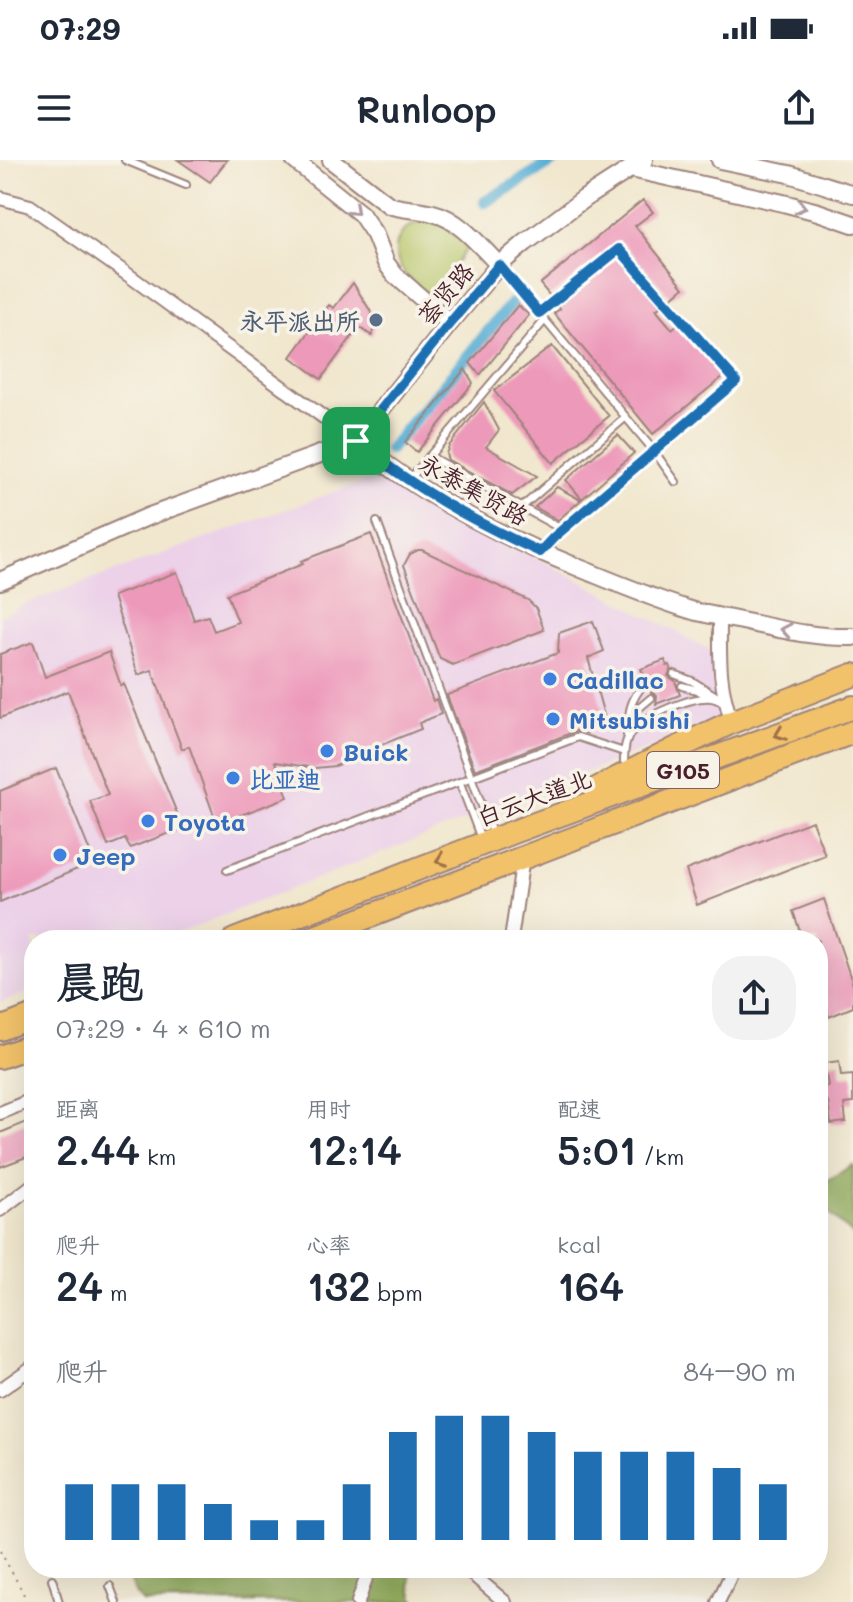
<!DOCTYPE html>
<html lang="zh">
<meta charset="utf-8">
<style>
:root{--surface:#fff;--page:#f2f2f3;--text:#1f2937;--muted:#747a83;--accent:#1f6fb2}
body{margin:0;font-family:Mali,"LXGW WenKai TC",sans-serif;background:var(--page);color:var(--text);height:100vh;display:flex;flex-direction:column;font-size:30px;white-space:nowrap}
*{box-sizing:border-box;margin:0}
p{font-size:26px;color:var(--muted)}
.icon{flex:none;width:44px;height:44px;fill:none;stroke:currentColor;stroke-width:2;stroke-linecap:round;stroke-linejoin:round}
.map{position:relative;flex:1;overflow:hidden}
.details{position:absolute;left:24px;top:770px;width:804px;height:648px;display:flex;flex-direction:column;background:var(--surface);border-radius:32px;box-shadow:0 8px 32px #0002}
.details>*{flex:none}
.pin{position:absolute;display:grid;place-items:center;width:68px;height:68px;color:#fff;margin:-34px;border-radius:16px;box-shadow:0 4px 12px #0006}
.round{display:grid;place-items:center;flex:none;width:84px;height:84px;border-radius:32px;background:var(--page)}
.head{display:flex;align-items:center;justify-content:space-between;height:136px;padding:0 32px}
h1{font-size:44px;font-weight:600;line-height:60px}
.figures{display:grid;grid-template-columns:repeat(3,1fr);gap:12px;height:136px;padding:8px 32px}
.figures div{display:grid;align-content:center}
.figures b{font-size:40px;font-weight:600}
.figures small{font-size:22px;font-weight:400}
.figures p{font-size:22px}
.chart{height:224px;padding:16px 32px}
.chart p{display:flex;justify-content:space-between}
.chart svg{width:100%;height:144px;margin-top:8px;stroke:var(--accent);stroke-width:6}
.status{display:flex;justify-content:space-between;align-items:center;height:56px;padding:0 40px;background:var(--surface);direction:ltr}
.status svg{height:22px;fill:currentColor}
header{display:flex;justify-content:space-between;align-items:center;height:104px;padding:0 32px;background:var(--surface);font-size:36px;font-weight:600}
.map>svg:first-child{display:block}
</style>
<div class="status"><b>07:29</b><svg viewBox="0 0 49 12"><path d="M0 12V9h3v3zM5 12V6h3v6zM10 12V3h3v9zM15 12V0h3v12zM26 1h20v11H26zM47 4h2v5h-2z"/></svg></div>
<header><svg class="icon" aria-label="menu" viewBox="0 0 24 24"><path d="M4 6h16M4 12h16M4 18h16"/></svg>Runloop<svg class="icon" aria-label="share" viewBox="0 0 24 24"><path d="M12 15V3M7 8l5-5 5 5M5 13v7h14v-7"/></svg></header>
<div class="map">
<svg width="853" height="1442" viewBox="0 0 853 1442">
<rect width="100%" height="100%" fill="#f7f3e8"/>
<filter id="ink" filterUnits="userSpaceOnUse"><feTurbulence type="fractalNoise" baseFrequency=".0125" numOctaves="2"/><feDisplacementMap in="SourceGraphic" scale="16" xChannelSelector="R" yChannelSelector="G"/><feConvolveMatrix kernelMatrix="1 2 1 2 8 2 1 2 1" color-interpolation-filters="sRGB"/></filter>
<filter id="wash" filterUnits="userSpaceOnUse"><feTurbulence type="fractalNoise" baseFrequency=".006" numOctaves="4" result="noise"/><feDisplacementMap in="SourceGraphic" scale="32" xChannelSelector="R" yChannelSelector="G"/><feGaussianBlur stdDeviation="1.8" result="paint"/><feColorMatrix in="noise" values="0 0 0 0 0 0 0 0 0 0 0 0 0 0 0 0 0 1.4 0 .05"/><feComposite in="paint" operator="in"/></filter>
<g filter="url(#wash)">
<rect width="100%" height="100%" fill="#f1e7ce"/>
<path fill="#ecd1e9" d="M381,315L712,491L719,560L161,780H34V830L0,843V457L27,443Z"/>
<path fill="#b7c669" stroke="#80724a" stroke-width="2" d="M425,60L439,62L469,86L430,137C422,130 412,123 405,114C387,90 397,67 425,60Z"/>
<path fill="#91ab5d" stroke="#6e6544" stroke-width="2" d="M853,1005V1075L818,1043V1026Z
M126,1408H410L411,1427L415,1442H143L136,1435Z"/>
<g fill="none" stroke-linecap="round" stroke-linejoin="round">
<path stroke="#57aed4" stroke-width="12" d="M485,42L555,0
M390,289L511,144"/>
</g>
<g id="blocks">
<path fill="#ed99ba" d="M178,0H227L210,22Z
M643,40L653,52L635,66L684,127L671,138L624,85L619,83L550,136L540,124Z
M618,97L661,146L656,150L672,169L678,164L724,216L653,274L554,153L560,149L558,146Z
M353,123L376,160L372,176L359,167L321,219L291,197L329,145L334,148Z
M518,145L529,155L480,215L470,203Z
M552,186L609,256L553,303L494,231Z
M465,209L473,223L417,292L405,282Z
M484,242L499,270L486,287L537,316L512,335L448,300L446,294L449,286Z
M618,275L634,293L582,339L566,320Z
M557,327L581,340L558,360L535,347Z
M371,374L433,541L436,539L441,554L419,563L421,569L361,593L362,597L335,606L315,608L275,602L288,637L217,664L189,586L182,589L152,510L138,515L113,436L177,412L194,460L208,456L214,471L238,462L227,434L303,404L301,401Z
M418,390H422L528,440L536,448L544,470L453,505L440,499L404,405L410,394Z
M593,461L604,491L588,498L605,559L588,573L576,571L475,610L447,535L558,493L559,473Z
M33,482L45,517L109,492L121,526L124,524L183,668L130,688L125,679L108,686L90,641L108,635L68,531L0,558V494Z
M665,500L667,506L670,505L671,509L668,516L675,521L680,535L656,544L657,536L651,532L649,521L645,518L641,509Z
M56,608L94,702L0,742V631Z
M812,661L825,695L697,745L686,710Z
M824,739L853,825V847L829,857L818,825V780H803L793,751Z
M839,901L841,916L853,915V943L844,944L846,962L831,964L828,942L818,944V928L828,926L824,903Z
M34,959V994L0,1007V973Z"/>
</g>
</g>
<g filter="url(#ink)">
<use href="#blocks" fill-opacity="0" stroke="#9e837c" stroke-width="2"/>
<g fill="none" stroke-linecap="round" stroke-linejoin="round">
<g stroke="#9e837c" stroke-width="10">
<path id="service" d="M125,0L186,25
M499,105L654,291L676,322
M539,153L619,89L736,221L542,389
M429,296L563,370
M410,319L545,160
M522,347L626,257
M377,362L492,673
M674,514L692,521L718,537
M682,526L697,530L711,538
M632,558L633,553L651,538
M627,575C629,553 629,541 644,524
M624,601C624,590 625,580 632,571C643,556 694,535 712,538C716,539 720,541 724,542
M460,623L481,679
M227,710L578,577L624,592
M52,1419L59,1442
M110,1426L116,1442"/>
</g>
<g stroke="#9e837c" stroke-width="16">
<path id="minor" d="M0,38L30,46L127,114L356,281
M720,457C720,496 718,524 732,562
M511,780L523,697
M0,953L34,939
M0,1050L34,1024
M0,1230L34,1206
M465,1408L505,1442
M358,1442L366,1418L368,1408
M718,1442L734,1408"/>
</g>
<g stroke="#9e837c" stroke-width="20">
<path id="tertiary" d="M294,0L361,54L375,75L386,103L395,115L450,163
M331,0L389,45C403,50 418,49 433,53C459,59 481,87 499,105
M720,0L789,14L853,34
M631,9L783,43L818,52L853,64
M356,281C422,336 498,375 577,407C616,423 656,440 697,452C715,456 733,459 751,463C784,470 818,478 853,477
M356,281L450,163L499,105L525,83L585,38L644,0
M0,421L147,357L356,281"/>
</g>
<g stroke="#9e837c" stroke-width="26">
<path id="trunk" d="M596,629L673,590L732,562L853,515
M234,780L513,672L853,547
M307,780L853,572
M0,869L34,856
M0,897L34,885"/>
</g>
<path stroke="#9e837c" stroke-width="2" stroke-dasharray="2 6" stroke-linecap="butt" d="M0,1391L23,1432L26,1442"/>
<use href="#service" stroke="#fff" stroke-width="6"/>
<use href="#minor" stroke="#fff" stroke-width="12"/>
<use href="#tertiary" stroke="#fff" stroke-width="16"/>
<use href="#trunk" stroke="#f2c26a" stroke-width="22"/>
</g>
<defs><path id="oneway-chevron" d="M-2-3.5L2.5 0L-2 3.5" fill="none" stroke-width="1.6" stroke-linecap="round" stroke-linejoin="round" transform="scale(2)"/></defs>
<g stroke="#ae9aa0">
<use href="#oneway-chevron" transform="translate(801 47) rotate(14)"/>
<use href="#oneway-chevron" transform="translate(354 50) rotate(42)"/>
<use href="#oneway-chevron" transform="translate(786 470) rotate(-170)"/>
</g>
<g stroke="#9e704a">
<use href="#oneway-chevron" transform="translate(780 574) rotate(159)"/>
<use href="#oneway-chevron" transform="translate(441 700) rotate(159)"/>
</g>
</g>
<g fill="none" stroke-linecap="round" stroke-linejoin="round" filter="url(#ink)">
<g stroke="#fff" stroke-width="16">
<path id="route" d="M619,89L736,221L554,377L540,392C472,361 413,328 356,281L450,163L499,105L539,153Z"/>
</g>
<use href="#route" stroke="#1f6fb2" stroke-width="10"/>
</g>
<circle fill="#5c6f8a" stroke="#f7f3e8" stroke-width="3" cx="376" cy="160" r="8"/>
<g fill="#3f7fe0" stroke="#f7f3e8" stroke-width="3">
<circle cx="550" cy="519" r="8"/>
<circle cx="553" cy="559" r="8"/>
<circle cx="327" cy="591" r="8"/>
<circle cx="233" cy="618" r="8"/>
<circle cx="148" cy="661" r="8"/>
<circle cx="60" cy="695" r="8"/>
</g>
<g text-anchor="middle" dominant-baseline="central" stroke-width="7" stroke-linejoin="round" paint-order="stroke">
<rect fill="#f7f3e8" stroke="#7e5f64" stroke-width="2" x="647" y="592" width="72" height="36" rx="6"/>
<g font-size="22" font-weight="bold" fill="#4a1f2b">
<text x="683" y="610">G105</text>
</g>
<g font-size="24" fill="#4a1f2b" stroke="#f7f3e8">
<text transform="translate(445 133) rotate(-50)">荟贤路</text>
<text transform="translate(474 329) rotate(29)">永泰集贤路</text>
<text transform="translate(534 637) rotate(-20)">白云大道北</text>
</g>
<g font-size="24" font-weight="bold" fill="#4e5e75" stroke="#f7f3e8" text-anchor="end">
<text x="360" y="160">永平派出所</text>
</g>
<g font-size="24" font-weight="bold" fill="#366cbe" stroke="#f7f3e8" text-anchor="start">
<text x="566" y="519">Cadillac</text>
<text x="569" y="559">Mitsubishi</text>
<text x="343" y="591">Buick</text>
<text x="249" y="618">比亚迪</text>
<text x="164" y="661">Toyota</text>
<text x="76" y="695">Jeep</text>
</g>
</g>
</svg>
<div class="pin" style="left:356px;top:281px;background:#1e9e55"><svg class="icon" aria-label="arrive" viewBox="0 0 24 24"><path d="M6 21V4h12l-3 4 3 4H6"/></svg></div>
<section class="details">
<div class="head"><div><h1>晨跑</h1><p>07:29 · 4 × 610 m</p></div><a class="round"><svg class="icon" aria-label="share" viewBox="0 0 24 24"><path d="M12 15V3M7 8l5-5 5 5M5 13v7h14v-7"/></svg></a></div>
<div class="figures">
<div><p>距离</p><b>2.44<small> km</small></b></div>
<div><p>用时</p><b>12:14</b></div>
<div><p>配速</p><b>5:01<small> /km</small></b></div>
</div>
<div class="figures">
<div><p>爬升</p><b>24<small> m</small></b></div>
<div><p>心率</p><b>132<small> bpm</small></b></div>
<div><p>kcal</p><b>164</b></div>
</div>
<div class="chart"><p><span>爬升</span>84–90 m</p>
<svg viewBox="0 0 160 44" preserveAspectRatio="none"><path d="M5 44V27M15 44V27M25 44V27M35 44V33M45 44V38M55 44V38M65 44V27M75 44V11M85 44V6M95 44V6M105 44V11M115 44V17M125 44V17M135 44V17M145 44V22M155 44V27"/></svg>
</div>
</section>
</div>
